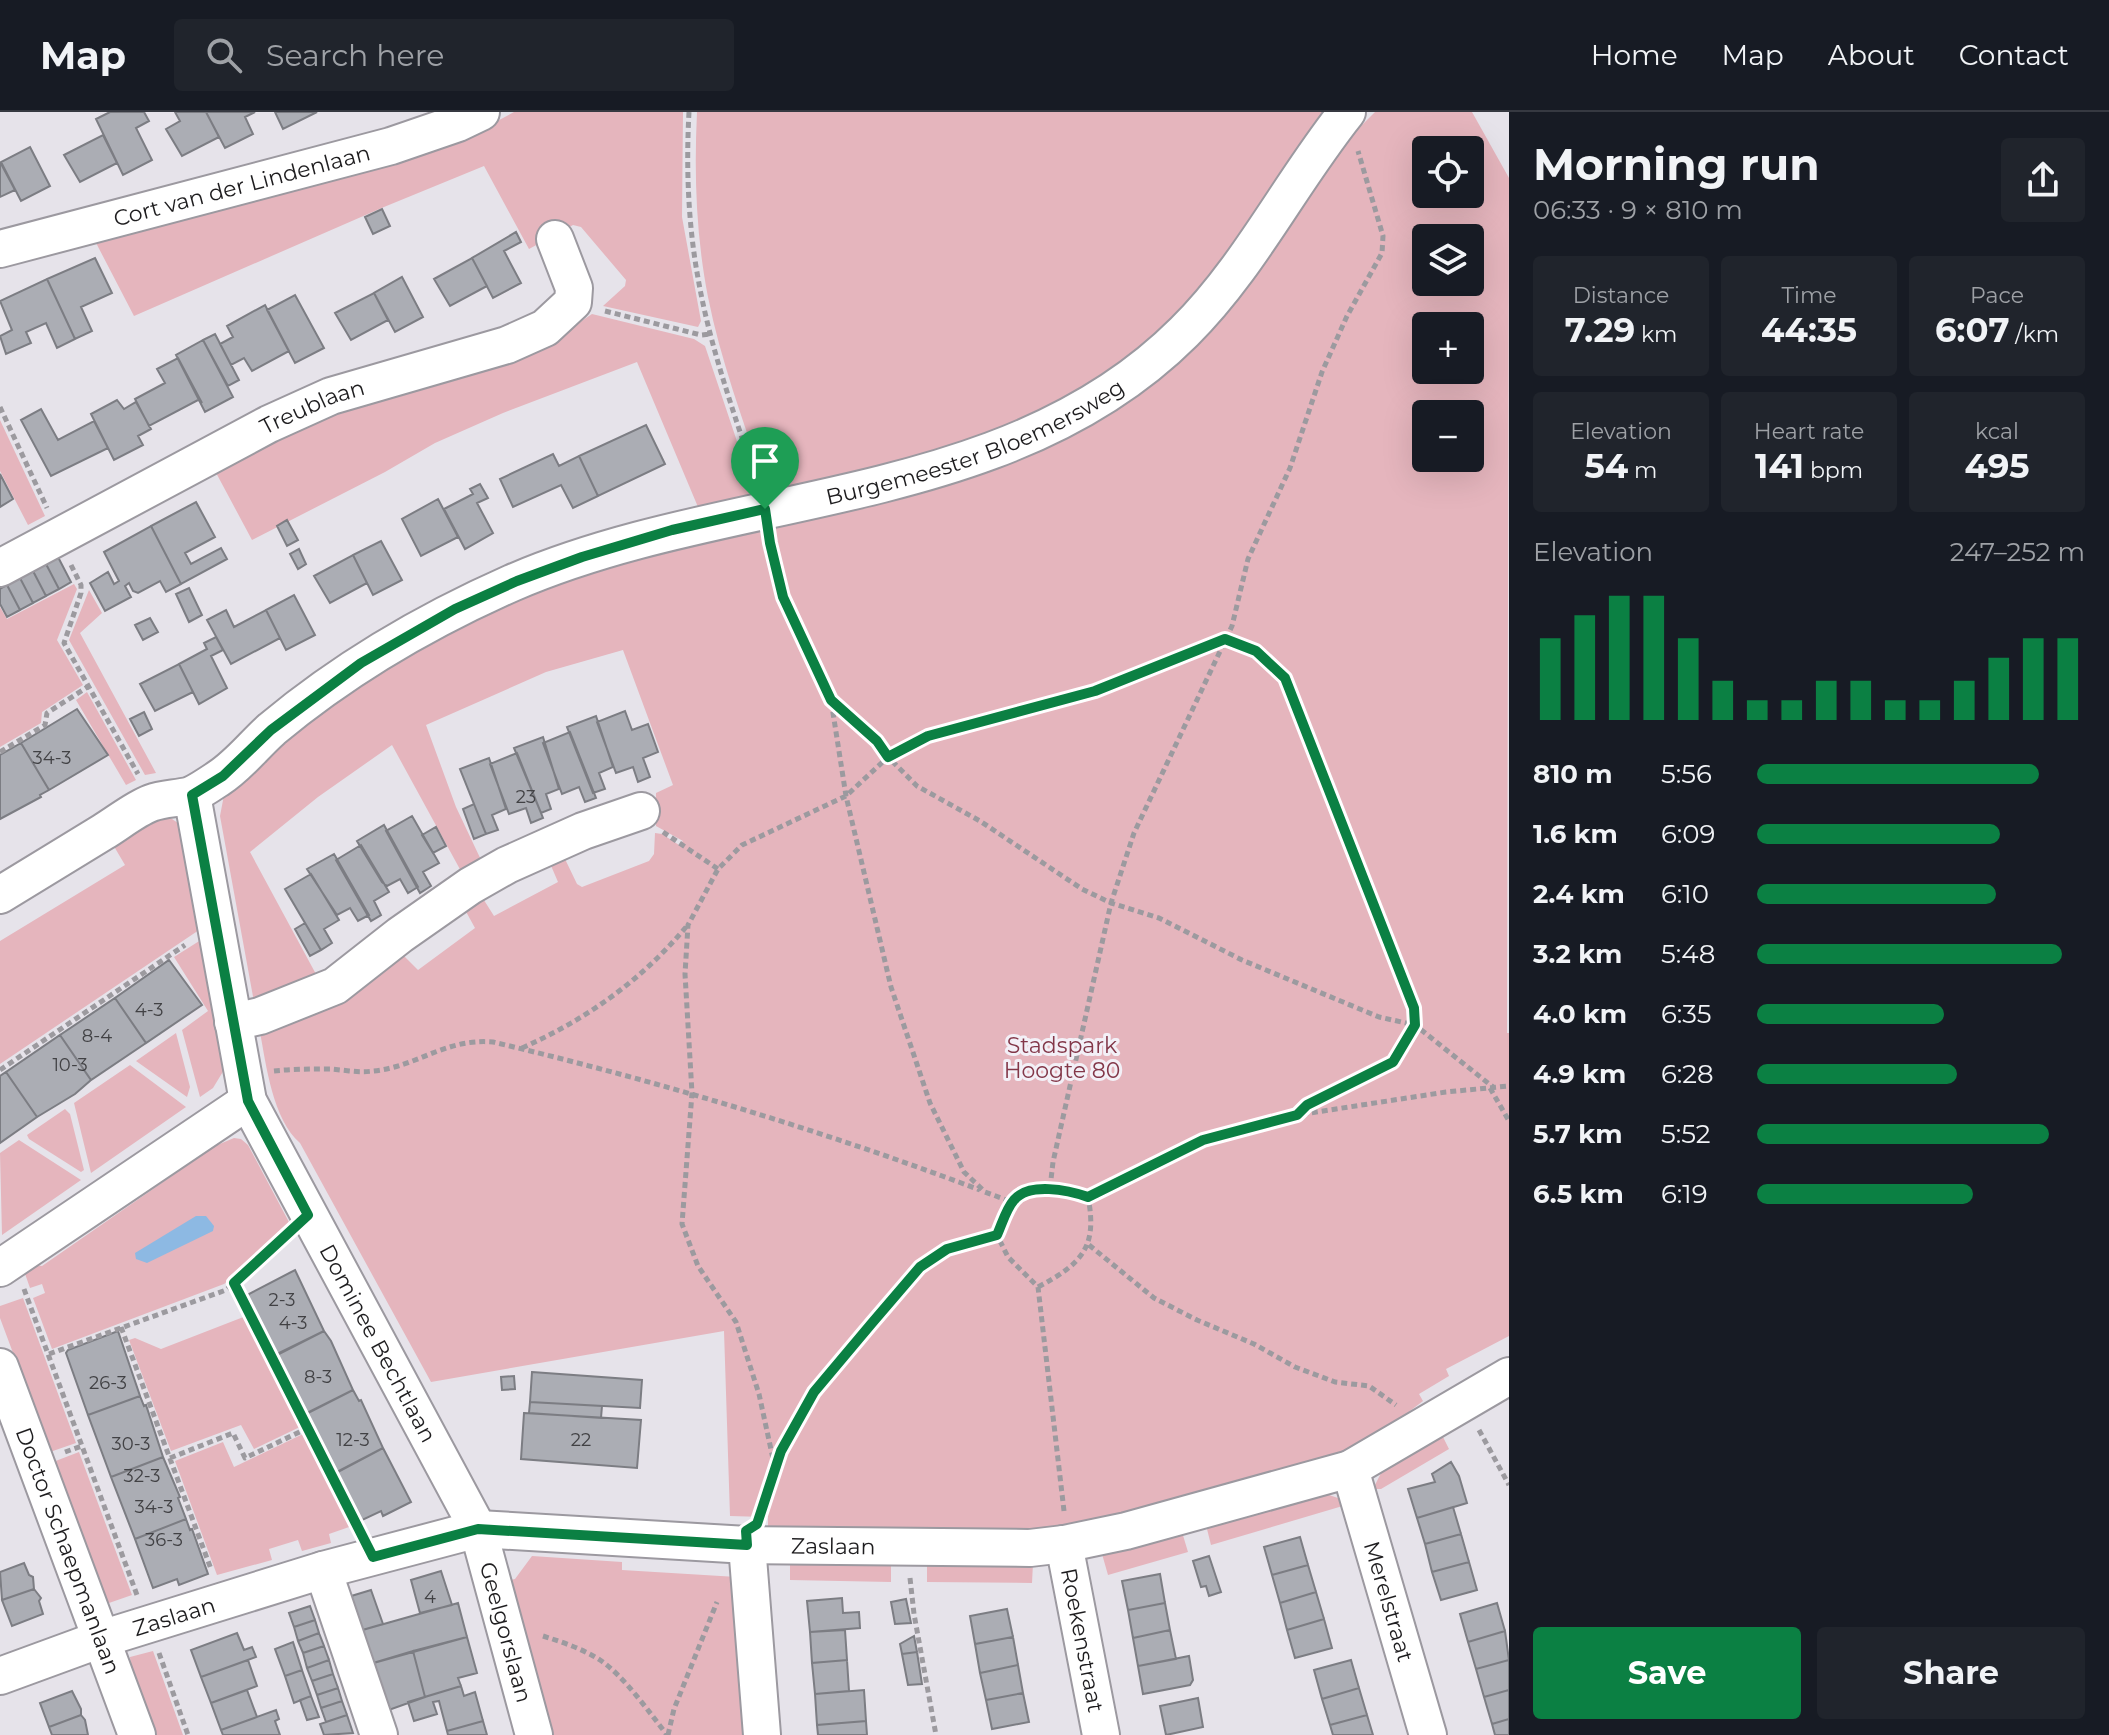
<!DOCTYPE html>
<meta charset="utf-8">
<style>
:root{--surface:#171b24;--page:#20242c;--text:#f1f3f6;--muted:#9ea1a6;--line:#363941;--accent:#0b8043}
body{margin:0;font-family:Montserrat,sans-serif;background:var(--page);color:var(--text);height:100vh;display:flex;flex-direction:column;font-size:30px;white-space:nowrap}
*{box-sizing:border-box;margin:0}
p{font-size:26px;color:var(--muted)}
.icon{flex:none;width:44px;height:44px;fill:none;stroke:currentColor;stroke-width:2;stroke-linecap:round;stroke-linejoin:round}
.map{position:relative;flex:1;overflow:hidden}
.panel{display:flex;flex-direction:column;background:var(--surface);width:600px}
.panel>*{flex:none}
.fabs{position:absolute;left:1412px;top:24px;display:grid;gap:16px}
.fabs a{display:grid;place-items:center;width:72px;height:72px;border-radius:8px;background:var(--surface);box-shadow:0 8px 32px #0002;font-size:40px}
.pin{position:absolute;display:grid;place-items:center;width:68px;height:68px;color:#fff;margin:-82px -34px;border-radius:50% 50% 50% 0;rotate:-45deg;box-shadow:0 0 8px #0007}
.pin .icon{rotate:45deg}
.round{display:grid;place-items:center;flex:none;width:84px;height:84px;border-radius:8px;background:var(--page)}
.head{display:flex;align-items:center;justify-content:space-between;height:136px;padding:0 24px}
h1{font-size:44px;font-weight:700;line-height:60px}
.stats{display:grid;grid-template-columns:repeat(3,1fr);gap:12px;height:136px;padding:8px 24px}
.stats div{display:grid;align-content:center;border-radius:8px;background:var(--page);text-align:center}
.stats b{font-size:34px;font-weight:700}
.stats small{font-size:22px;font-weight:400}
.stats p{font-size:22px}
.chart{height:224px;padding:16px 24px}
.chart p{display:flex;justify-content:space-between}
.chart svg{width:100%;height:144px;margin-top:8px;stroke:var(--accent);stroke-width:6}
.action{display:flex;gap:16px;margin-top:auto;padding:16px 24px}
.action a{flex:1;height:92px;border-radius:8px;background:var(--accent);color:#fff;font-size:32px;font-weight:700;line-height:92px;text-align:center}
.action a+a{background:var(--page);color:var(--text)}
ul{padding:0 24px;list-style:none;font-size:26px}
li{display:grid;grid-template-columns:128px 96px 1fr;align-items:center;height:60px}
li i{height:20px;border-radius:10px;background:var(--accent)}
header{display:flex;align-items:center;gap:48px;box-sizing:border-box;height:112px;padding:0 40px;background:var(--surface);border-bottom:2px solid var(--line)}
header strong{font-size:38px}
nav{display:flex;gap:44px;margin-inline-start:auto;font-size:28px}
.search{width:560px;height:72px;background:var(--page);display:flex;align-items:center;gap:20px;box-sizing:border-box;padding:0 28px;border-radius:8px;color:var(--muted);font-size:30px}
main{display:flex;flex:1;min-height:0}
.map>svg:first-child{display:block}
</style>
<header>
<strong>Map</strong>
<div class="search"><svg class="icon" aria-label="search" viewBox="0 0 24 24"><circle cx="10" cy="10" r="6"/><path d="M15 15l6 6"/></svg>Search here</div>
<nav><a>Home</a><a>Map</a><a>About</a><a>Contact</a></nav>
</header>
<main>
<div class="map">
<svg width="1509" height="1623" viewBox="0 0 1509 1623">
<rect width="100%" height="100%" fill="#e6e3ea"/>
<path fill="#e5b5bd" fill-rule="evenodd" d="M514,0H683L682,105L701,209L698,215L603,194L625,174L626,168L581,115L573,113L529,137L484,54L384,95L134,204L94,127L490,13Z
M697,0H1328L1231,142L1174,208L1091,274L991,323L902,350L767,380C746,316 721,251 708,185C696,124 694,62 697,0Z
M1375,0H1472L1509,66L1507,921H1509V1224L1446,1257L1449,1264L1419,1282L1423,1289L1389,1315L1344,1341L1074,1416L1034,1421L768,1417V1405L730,1404L724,1219L431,1270L300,1031C273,1008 266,953 260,920L402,842L418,858L475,816L464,796L482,785L494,804L558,770L549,749L559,745L565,747L577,772L582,775L649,749L654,742L655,721L662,722L679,733L683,729L656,714V681L673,673L623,538L546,560L426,613L456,695L482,750L462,761L392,633L318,685L250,740L317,864L254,890L220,704L224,683L264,646L314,606L363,570L474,506L588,458L1106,301L1157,266L1193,233L1353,22ZM1426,38H1470V82H1426ZM1426,126H1470V170H1426ZM1426,214H1470V258H1426ZM1426,302H1470V346H1426Z
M592,202L694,227L705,234L755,383L698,395L637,250L503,301L435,331L385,360L252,428L214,357L304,312L550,230Z
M0,308L45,404L28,413L0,359Z
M74,472L77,477L57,528L83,573L42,600L41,611L0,635V495L7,507Z
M89,478L102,501L80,521L156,661L145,663L69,528Z
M87,580L136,668L126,673L76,588Z
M163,705L172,707L181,713L202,816L0,952V829L125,753L112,731Z
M204,826L227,953L213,976L200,985L182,918L208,899L174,845Z
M176,921L190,975L187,985L136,949Z
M130,953L186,995L91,1061L74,991Z
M65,997L70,1002L84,1058L81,1060L29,1027L27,1023Z
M234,1026L241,1027L248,1033L290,1112L239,1162L224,1172L52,1237L33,1186L45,1181L42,1172L30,1176L23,1156L28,1152L42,1154L215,1034Z
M19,1028L81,1068L2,1123L0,1041Z
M23,1186L76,1331L50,1340L0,1206V1194Z
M246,1204L302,1314L254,1337L241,1313L171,1339L129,1228L135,1226L161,1237Z
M305,1321L352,1414L329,1422L331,1431L302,1439L298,1428L269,1437L272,1448L217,1463L175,1349L223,1330L234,1355Z
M1442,1323L1449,1337L1381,1377H1373L1382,1359Z
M79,1340L132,1483L109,1491L104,1485L53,1350Z
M1326,1382L1338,1386L1346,1393L1211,1433L1206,1413Z
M1182,1420L1188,1440L1108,1463L1102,1442Z
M532,1444L622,1450V1458L737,1465L749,1623H548L505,1469L515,1467Z
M790,1448L891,1449V1470L790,1468Z
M927,1450L1033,1451L1032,1471L927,1470Z
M153,1539L183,1623H155L131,1559L130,1545Z"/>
<path fill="#8db9e3" d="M196,1104H206L214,1114L213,1119L147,1151L136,1147L135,1141Z"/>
<path fill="#abadb4" stroke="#7c7d83" stroke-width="2" d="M110,0H144L149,9L136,16L152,48L123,63L96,7Z
M175,0H206L219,25L182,44L166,17L180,9Z
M206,0H255L245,5L253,22L225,36Z
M275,0H317L283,17Z
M103,23L117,51L80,70L64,43Z
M30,35L50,74L21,89L1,50Z
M0,50L15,78L0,85Z
M382,97L390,114L373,122L365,105Z
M516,120L521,130L504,139L521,171L493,186L472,146Z
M95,146L112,181L81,195L92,219L75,227L47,167Z
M472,146L487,174L450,194L434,167Z
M402,165L423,205L395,220L374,181Z
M47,167L75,227L57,236L46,211L26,220L31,231L6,242L0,224L12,218L0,189Z
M374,181L388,208L351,228L335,201Z
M295,183L324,236L295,251L267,198Z
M265,193L289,239L252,259L244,246L231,253L220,232L233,225L227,214Z
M215,222L239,268L228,274L203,228Z
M203,228L233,285L205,300L176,243Z
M178,246L202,291L198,288L149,314L135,287L165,271L157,257Z
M117,288L124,297L136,290L151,317L138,324L143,333L114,348L91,302Z
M41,297L58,328L94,309L108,336L51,364L21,308Z
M646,313L665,352L598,384L579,344Z
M553,342L559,354L579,344L598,384L573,396L561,373L513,395L500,367Z
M0,362L13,387L0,395Z
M480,372L488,386L477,391L493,421L465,437L444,397L473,382L470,377Z
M438,387L458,425L421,444L402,407Z
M196,390L215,425L185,441L191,452L221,436L227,447L181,472L151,414Z
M287,408L298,428L287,434L277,414Z
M151,414L181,472L166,480L160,469L138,481L133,479L129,471L125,474L131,485L105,499L90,471L108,460L114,472L119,469L104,440Z
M381,429L402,468L373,483L353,443Z
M299,437L306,452L298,457L290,442Z
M353,443L367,471L330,491L314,464Z
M58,445L71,470L59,477L46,452Z
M46,452L59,477L46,484L33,459Z
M33,459L46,484L33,491L20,466Z
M20,466L33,491L20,498L7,473Z
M7,473L20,498L7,505L0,492V477Z
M189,476L202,503L189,510L176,482Z
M294,483L315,523L286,538L266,498Z
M226,498L234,515L266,498L280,526L231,552L207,508Z
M150,506L158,520L143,528L135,513Z
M216,525L223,538L211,544L227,576L199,592L179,552L207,537L204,531Z
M179,552L193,580L155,599L140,572Z
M77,597L108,643L49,678L21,631Z
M625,599L632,618L648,612L658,640L643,646L650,665L638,670L633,655L616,661L597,610Z
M144,600L152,617L139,624L130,607Z
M596,604L613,655L599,661L605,677L593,681L567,615Z
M570,620L596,686L585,690L579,675L562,682L543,631Z
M543,625L559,677L546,682L551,697L541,701L514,636Z
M21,631L49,678L40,683L41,685L0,707V643Z
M517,641L543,706L531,711L526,696L509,702L490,652Z
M489,646L506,697L492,703L498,718L486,722L460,657Z
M474,692L486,722L474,727L463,697Z
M412,704L439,751L423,760L431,774L420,781L386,719Z
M384,713L418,775L408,781L400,767L387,774L382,770L357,729Z
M436,715L446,734L433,741L422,723Z
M361,733L389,780L374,789L381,803L371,809L336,748Z
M334,742L369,803L358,809L350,796L337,803L307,757Z
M311,762L339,808L324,817L332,831L321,838L285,777Z
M305,811L321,838L310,844L295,817Z
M169,848L202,893L146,931L115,886Z
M115,886L146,931L91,968L60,923Z
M60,923L91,968L75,982L37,1005L6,960Z
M6,960L37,1005L0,1031V964Z
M295,1158L324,1219L275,1243L247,1186L249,1182Z
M118,1219L140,1284L88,1303L66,1241L68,1238Z
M324,1219L331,1229L353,1278L305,1302L275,1244Z
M532,1260L642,1268L640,1296L530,1290Z
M514,1264L515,1277L502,1278L501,1265Z
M353,1278L359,1289L361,1288L383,1336L335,1361L304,1303Z
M140,1284L144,1294L146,1293L163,1345L111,1365L88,1303Z
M530,1290L602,1294L601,1306L529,1301Z
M524,1301L641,1308L637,1356L521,1347Z
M383,1336L411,1390L383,1404L381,1399L358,1410L334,1362Z
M163,1345L180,1385L178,1386L186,1407L135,1427L111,1365Z
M1451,1350L1459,1364L1467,1391L1417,1406L1408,1377L1435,1370L1432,1362Z
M1453,1395L1461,1422L1425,1432L1417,1406Z
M186,1407L190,1418L192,1417L208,1462L179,1473L177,1467L153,1476L135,1427Z
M1461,1422L1469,1450L1432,1460L1425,1432Z
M1300,1425L1308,1453L1272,1463L1264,1435Z
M1209,1444L1221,1480L1209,1484L1206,1474L1201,1475L1193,1449Z
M1469,1450L1477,1478L1441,1488L1432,1460Z
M24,1451L29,1463L33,1465L34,1477L2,1488L0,1460Z
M1308,1453L1316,1480L1280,1491L1272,1463Z
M441,1459L452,1493L420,1501L411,1468Z
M1160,1462L1165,1491L1128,1498L1122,1469Z
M34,1477L41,1486L39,1489L43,1502L12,1514L2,1488Z
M371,1478L383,1512L359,1519L348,1485Z
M1316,1480L1324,1507L1287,1518L1280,1491Z
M842,1486L843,1501L859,1500L860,1516L810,1520L807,1489Z
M906,1487L911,1511L895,1512L891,1490Z
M458,1491L467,1525L370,1552L359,1519Z
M1165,1491L1170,1518L1133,1526L1128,1498Z
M1497,1491L1505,1519L1468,1530L1460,1502Z
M310,1494L315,1508L294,1515L289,1501Z
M1007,1497L1013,1525L975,1532L970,1504Z
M1324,1507L1332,1536L1295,1546L1287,1518Z
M315,1508L319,1521L298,1529L294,1515Z
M845,1518L847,1548L812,1551L810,1520Z
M1170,1518L1176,1547L1138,1554L1133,1526Z
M1505,1519L1509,1548L1476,1557L1468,1530Z
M237,1521L244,1538L252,1535L256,1545L201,1565L191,1538Z
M319,1521L324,1534L303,1541L298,1529Z
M914,1524L917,1540L902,1542L900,1532Z
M467,1525L477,1561L458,1566L461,1574L425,1585L413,1539Z
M1013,1525L1018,1553L980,1561L975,1532Z
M293,1530L302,1558L285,1564L275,1537Z
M324,1534L329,1548L307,1556L303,1541Z
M413,1539L425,1585L386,1599L370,1552Z
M917,1540L922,1572L908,1573L902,1542Z
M1189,1544L1193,1568L1190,1573L1143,1582L1138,1554Z
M248,1548L257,1574L211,1591L201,1565Z
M329,1548L333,1562L312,1569L307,1556Z
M847,1548L849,1579L815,1582L812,1551Z
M1351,1548L1359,1576L1322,1587L1314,1558Z
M1509,1548V1578L1484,1585L1476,1557Z
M1018,1553L1023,1581L986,1588L980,1561Z
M302,1558L311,1584L294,1591L285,1564Z
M333,1562L338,1576L317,1583L312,1569Z
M461,1574L464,1584L475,1580L483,1609L447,1619L439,1589L433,1590L437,1602L414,1609L408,1590Z
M338,1576L342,1589L321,1596L317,1583Z
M1359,1576L1367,1603L1330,1613L1322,1587Z
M247,1578L257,1605L221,1618L211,1591Z
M864,1578L866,1609L817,1613L815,1582Z
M1509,1578V1607L1492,1612L1484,1585Z
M72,1579L81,1597V1603L49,1615L40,1591Z
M1023,1581L1029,1610L992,1617L986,1588Z
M311,1584L319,1605L307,1608L300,1588Z
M1198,1586L1203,1615L1166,1623L1160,1594Z
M342,1589L347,1603L326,1610L321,1596Z
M276,1598L279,1607L275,1609L280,1623H223L221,1618Z
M81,1603L85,1608L88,1623H52L49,1615Z
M347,1603L353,1621L324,1623L320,1612Z
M1367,1603L1373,1623H1333L1330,1613Z
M1509,1607V1623H1495L1492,1612Z
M483,1609L487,1623H448L447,1619Z
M866,1609L867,1623H818L817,1613Z"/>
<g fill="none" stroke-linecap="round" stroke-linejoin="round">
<g stroke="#9c99a0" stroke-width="40">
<g id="minor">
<path id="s1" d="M0,137L391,34L458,11L481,0"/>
<path id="s2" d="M0,456L269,312L331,284L507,233L545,216L573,190L574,176L555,127"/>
<path id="s3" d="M192,683L248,989L478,1417L534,1623"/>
<path id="s4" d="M0,783C34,762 69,741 103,720C118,711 135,697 151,691C164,686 178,687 191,683C200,679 210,672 219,666C239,653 254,633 272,617C344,557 426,509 512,471C731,376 1006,398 1184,220C1249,156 1290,71 1347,0"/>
<path d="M233,910L260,904L335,874L400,823L470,774L507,753L583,719L641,699"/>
<path d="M0,1156L248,989"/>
<path id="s5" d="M0,1255L137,1623"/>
<path id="s6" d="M1350,1357L1428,1623"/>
<path id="s7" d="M1064,1432L1101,1623"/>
<path d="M747,1433L762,1623"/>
<path d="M323,1458L379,1623"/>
<path id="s8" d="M0,1564L101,1527L323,1458L478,1417L747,1433L1030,1436L1064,1432L1126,1419L1350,1357L1509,1264"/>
</g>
</g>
<path stroke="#9c9a9f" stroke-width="5" stroke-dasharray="6 4" stroke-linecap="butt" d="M689,0C686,55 688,111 698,166C710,235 734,301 756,368
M605,199L701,223L711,222
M0,295L47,396
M770,432L783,485L831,588L846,684L891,875L930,991L964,1060L985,1080L1012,1090
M71,453L81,473V481L64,531L138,662
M0,640L45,613L47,601L89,574
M663,720L718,757
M522,936C585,908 641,869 686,815
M0,958L185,833
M274,959C292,957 311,957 330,957C344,958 359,961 373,959C417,955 445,926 493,930C658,969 821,1018 980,1078
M1490,976L1509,1009
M1297,1002L1307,993L1393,950L1415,913L1493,975
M1050,1076L1053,1050L1111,791L1134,721L1232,514L1248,447L1290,356L1322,260L1347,204L1382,141L1383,124L1358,39
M1089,1133L1154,1186L1197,1208L1254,1232L1295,1255L1335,1270L1369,1274L1396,1293
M234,1171L359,1416
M1038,1175C1081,1152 1098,1136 1088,1085
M24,1177L137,1483
M121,1215L211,1457
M49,1242L226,1178L284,1125
M1479,1318L1509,1373
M65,1340L82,1334
M170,1346L233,1321L245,1346L308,1316
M775,1356L759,1282L736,1210L698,1154L682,1112L692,981L685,862L688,813L718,757L742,733L846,684L888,645L928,624L1095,579L1225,527C1250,533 1268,547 1285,566L1414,896L1415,913L1379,905L1242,848L1159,806L1111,791L1082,777L980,709L917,674L888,645L877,629L831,588
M1064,1399L1038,1175L1008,1145L997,1123C1002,1112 1006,1097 1014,1088C1029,1070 1068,1078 1088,1085L1203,1028L1297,1003L1446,980L1509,974
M759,1402C781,1318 827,1262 882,1198C901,1176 918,1153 944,1138C959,1130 981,1129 997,1123
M910,1466L914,1502L936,1623
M543,1524C562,1530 583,1537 600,1548C623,1563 650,1601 667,1623
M159,1541L188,1623
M668,1623L674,1597L717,1490"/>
<use href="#minor" stroke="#fff" stroke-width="36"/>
</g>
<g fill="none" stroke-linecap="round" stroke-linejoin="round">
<g stroke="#fff" stroke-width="16">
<path id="route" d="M765,397L770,431L783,485L831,588L877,629L888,645L928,624L1095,579L1225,527L1256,539L1285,566L1414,896L1415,913L1393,950L1307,993L1297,1003L1203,1028L1088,1085C1068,1078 1029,1070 1014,1088C1006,1097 1002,1112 997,1123L947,1137L920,1155L872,1211L814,1280L781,1339L757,1412L746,1419L747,1433L478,1417L373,1445L234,1171L308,1103L248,989L192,683L223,664L271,618L361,551L455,497L517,469L582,445L672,418Z"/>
</g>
<use href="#route" stroke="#0b8043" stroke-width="10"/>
</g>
<g text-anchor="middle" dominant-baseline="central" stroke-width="6" stroke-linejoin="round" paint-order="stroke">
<g font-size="18" fill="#414144">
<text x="52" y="646">34-3</text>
<text x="526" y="685">23</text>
<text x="149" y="898">4-3</text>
<text x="97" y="924">8-4</text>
<text x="70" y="953">10-3</text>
<text x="282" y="1188">2-3</text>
<text x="293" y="1211">4-3</text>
<text x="318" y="1265">8-3</text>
<text x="108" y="1271">26-3</text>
<text x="353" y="1328">12-3</text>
<text x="581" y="1328">22</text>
<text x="131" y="1332">30-3</text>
<text x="142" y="1364">32-3</text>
<text x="154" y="1395">34-3</text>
<text x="164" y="1428">36-3</text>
<text x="430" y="1485">4</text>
</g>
<g font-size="22" fill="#1e1d1f" stroke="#f3f0f7">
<text stroke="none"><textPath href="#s1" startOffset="250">Cort van der Lindenlaan</textPath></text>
<text stroke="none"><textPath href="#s2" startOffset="352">Treublaan</textPath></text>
<text stroke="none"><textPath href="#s4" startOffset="1090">Burgemeester Bloemersweg</textPath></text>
<text stroke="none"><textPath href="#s3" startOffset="586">Dominee Bechtlaan</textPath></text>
<text stroke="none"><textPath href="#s8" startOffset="856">Zaslaan</textPath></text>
<text stroke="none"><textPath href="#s5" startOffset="196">Doctor Schaepmanlaan</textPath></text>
<text stroke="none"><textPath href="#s6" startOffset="138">Merelstraat</textPath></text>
<text stroke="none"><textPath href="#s8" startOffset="184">Zaslaan</textPath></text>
<text stroke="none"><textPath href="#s3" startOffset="904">Geelgorslaan</textPath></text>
<text stroke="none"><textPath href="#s7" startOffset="98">Roekenstraat</textPath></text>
</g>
<g font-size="22" fill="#833749" stroke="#f3f0f7">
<text x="1062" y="933">Stadspark<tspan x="1062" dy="25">Hoogte 80</tspan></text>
</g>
</g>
</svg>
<div class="fabs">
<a><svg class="icon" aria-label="locate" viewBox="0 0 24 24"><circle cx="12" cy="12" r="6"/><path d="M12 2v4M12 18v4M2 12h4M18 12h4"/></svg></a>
<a><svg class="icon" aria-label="layers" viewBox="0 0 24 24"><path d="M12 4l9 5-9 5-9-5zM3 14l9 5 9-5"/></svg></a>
<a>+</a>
<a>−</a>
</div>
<div class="pin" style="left:765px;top:397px;background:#1e9e55"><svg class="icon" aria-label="arrive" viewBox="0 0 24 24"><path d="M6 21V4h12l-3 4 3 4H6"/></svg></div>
</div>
<section class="panel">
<div class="head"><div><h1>Morning run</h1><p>06:33 · 9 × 810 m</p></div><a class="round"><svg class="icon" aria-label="share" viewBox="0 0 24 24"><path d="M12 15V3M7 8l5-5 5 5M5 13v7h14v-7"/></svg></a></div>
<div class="stats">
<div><p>Distance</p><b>7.29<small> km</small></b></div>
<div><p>Time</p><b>44:35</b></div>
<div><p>Pace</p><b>6:07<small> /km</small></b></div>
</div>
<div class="stats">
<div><p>Elevation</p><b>54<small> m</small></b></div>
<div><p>Heart rate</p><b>141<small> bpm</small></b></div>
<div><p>kcal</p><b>495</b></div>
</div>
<div class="chart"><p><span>Elevation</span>247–252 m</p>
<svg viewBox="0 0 160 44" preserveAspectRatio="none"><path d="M5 44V19M15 44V12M25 44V6M35 44V6M45 44V19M55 44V32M65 44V38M75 44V38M85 44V32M95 44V32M105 44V38M115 44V38M125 44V32M135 44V25M145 44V19M155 44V19"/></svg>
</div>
<ul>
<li><b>810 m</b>5:56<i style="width:86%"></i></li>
<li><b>1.6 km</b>6:09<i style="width:74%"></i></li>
<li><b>2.4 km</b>6:10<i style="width:73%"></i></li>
<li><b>3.2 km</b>5:48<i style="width:93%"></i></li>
<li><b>4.0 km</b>6:35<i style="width:57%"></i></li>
<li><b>4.9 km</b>6:28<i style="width:61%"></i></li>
<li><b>5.7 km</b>5:52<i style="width:89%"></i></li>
<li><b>6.5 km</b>6:19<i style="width:66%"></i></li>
</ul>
<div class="action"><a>Save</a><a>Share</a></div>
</section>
</main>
